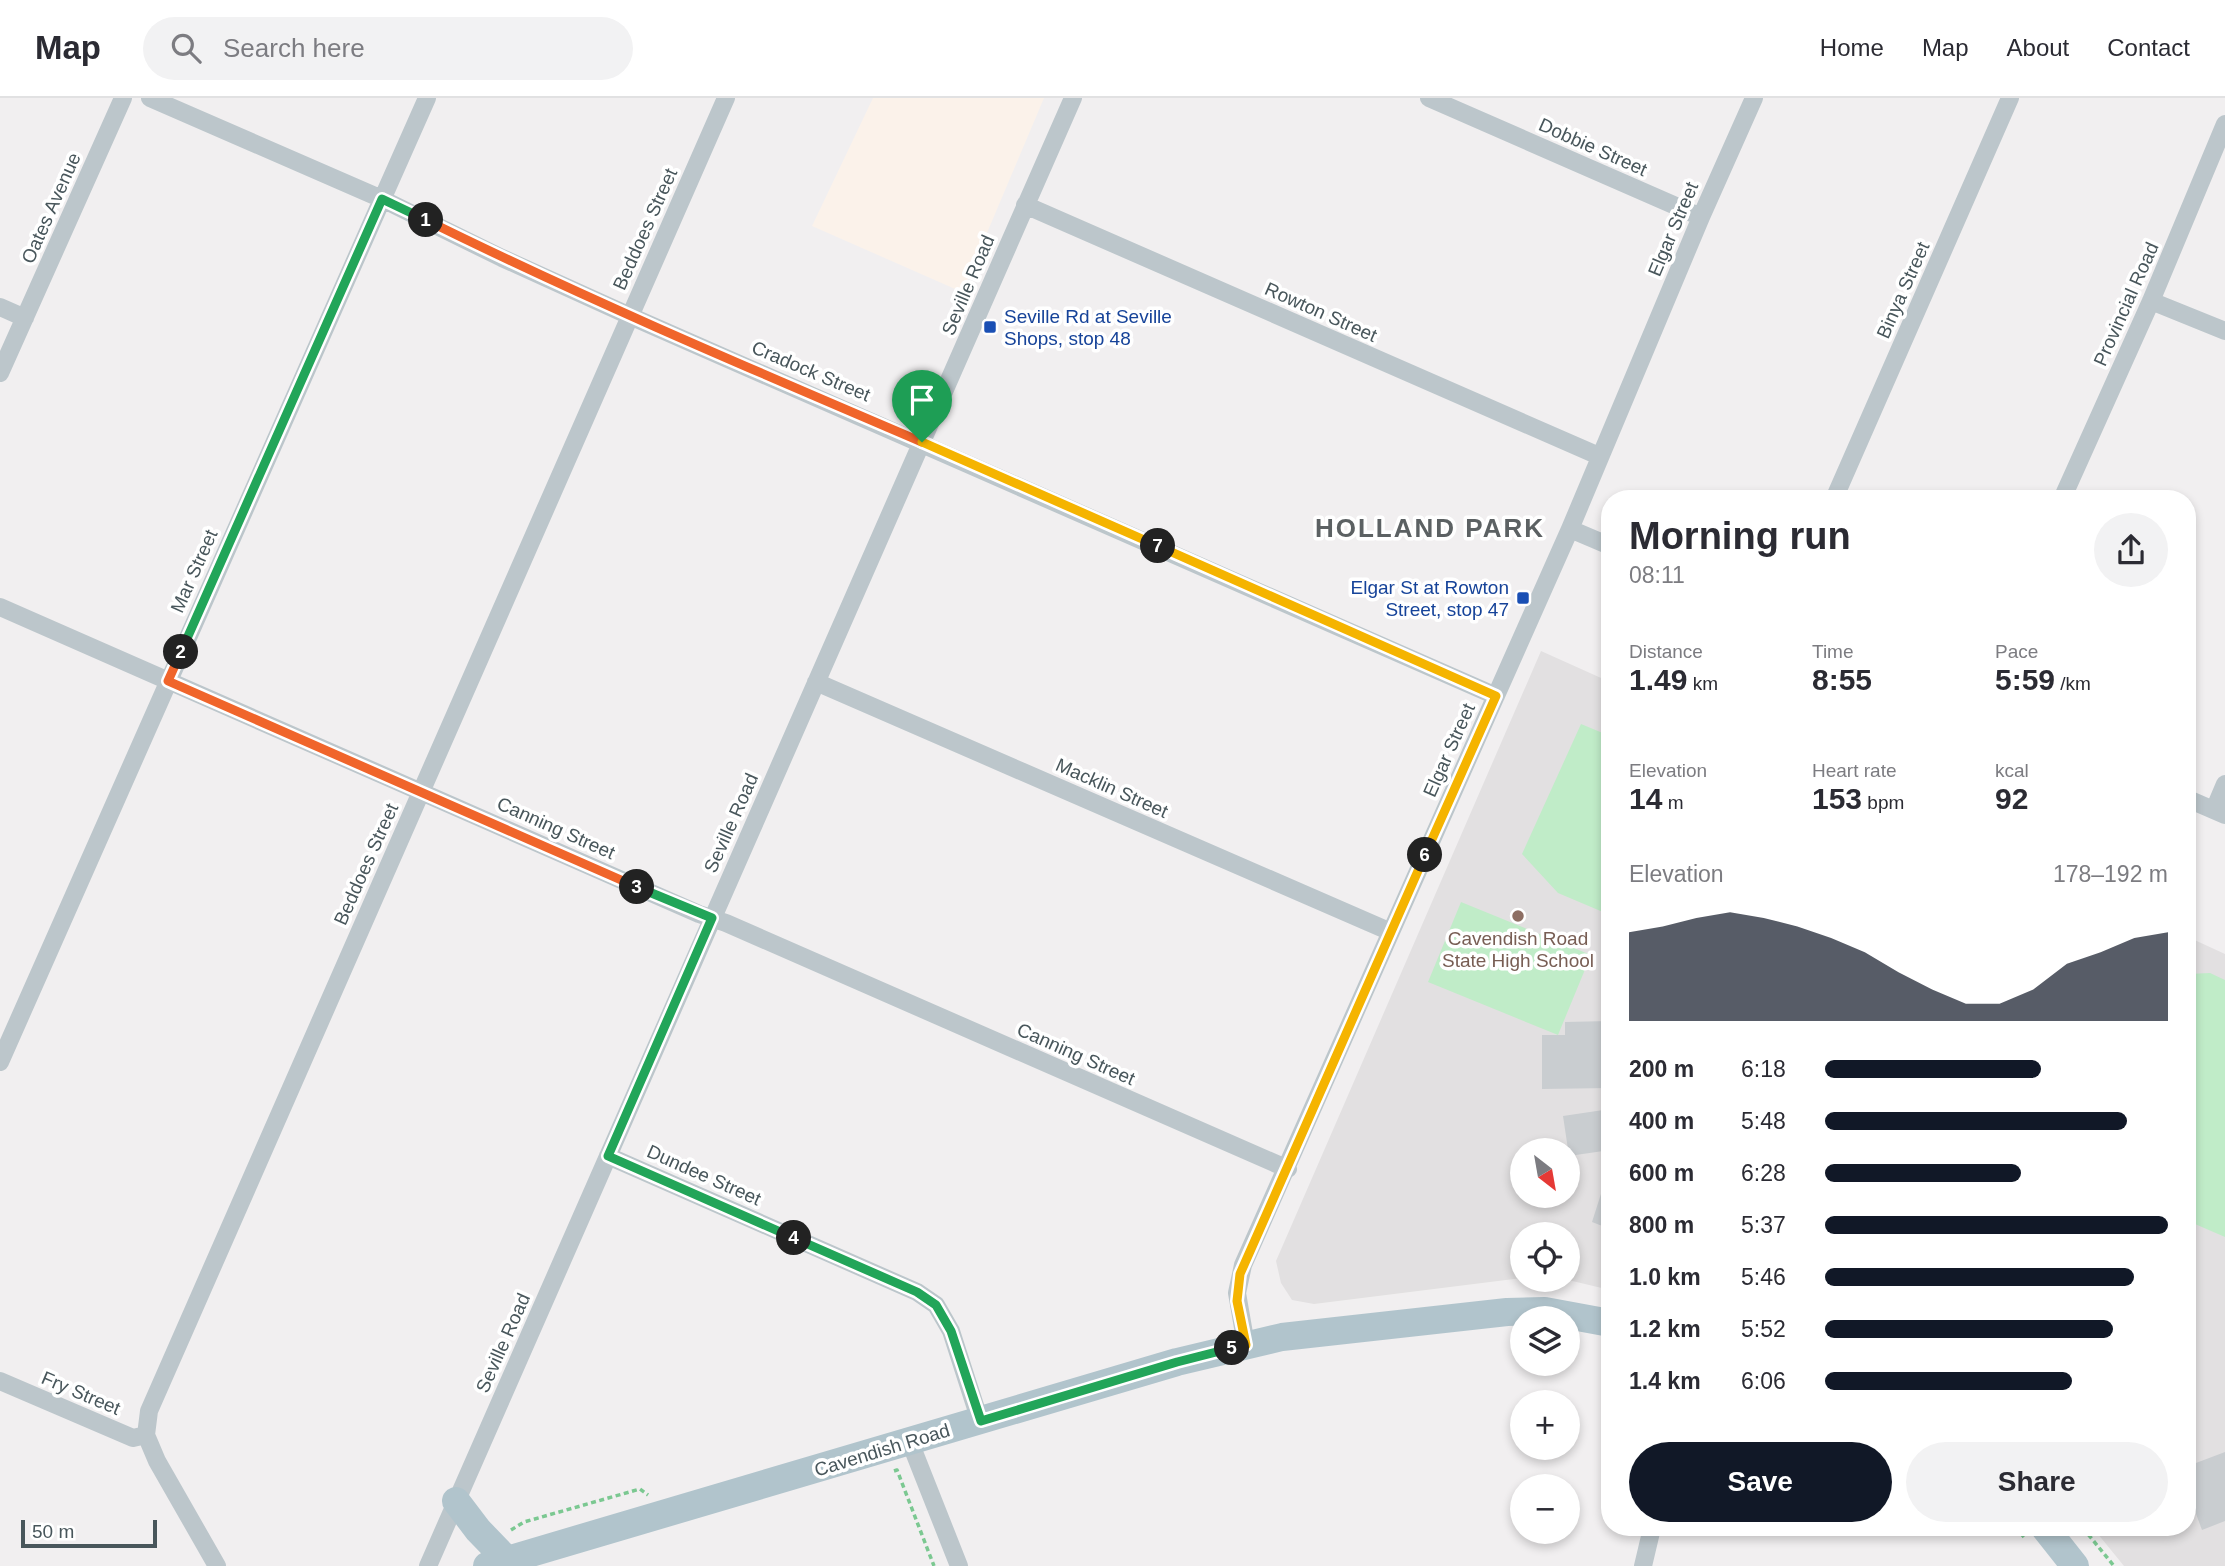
<!DOCTYPE html>
<meta charset="utf-8">
<style>
:root{--surface:#fff;--page:#f2f2f3;--text:#2b2b33;--muted:#7c7c81;--line:#e1e1e2;--accent:#111827}
body{margin:0;font-family:Helvetica,sans-serif;background:var(--page);color:var(--text);height:100vh;display:flex;flex-direction:column;font-size:26px;white-space:nowrap}
*{box-sizing:border-box;margin:0}
p{font-size:23px;color:var(--muted)}
.icon{flex:none;width:38px;height:38px;fill:none;stroke:currentColor;stroke-width:2;stroke-linecap:round;stroke-linejoin:round}
.map{position:relative;flex:1;overflow:hidden}
.panel{position:absolute;left:1601px;top:392px;width:595px;height:1046px;display:flex;flex-direction:column;background:var(--surface);border-radius:28px;box-shadow:0 4px 10px #0003}
.panel>*{flex:none}
.needle{width:46px;rotate:149deg}
.controls{position:absolute;left:1510px;top:1040px;display:grid;gap:14px}
.controls a{display:grid;place-items:center;width:70px;height:70px;border-radius:50%;background:var(--surface);box-shadow:0 4px 10px #0003;font-size:35px}
.scale{position:absolute;left:21px;bottom:18px;width:136px;box-sizing:border-box;padding-left:7px;border:4px solid #48565b;border-top:0;font-size:19px;line-height:24px;white-space:nowrap;color:#48565b;-webkit-text-stroke:5px #fff;paint-order:stroke}
.pin{position:absolute;display:grid;place-items:center;width:60px;height:60px;color:#fff;margin:-72px -30px;border-radius:50% 50% 50% 0;rotate:-45deg;box-shadow:0 0 7px #0007}
.pin .icon{rotate:45deg}
.km{position:absolute;width:35px;height:35px;margin:-18px;border-radius:50%;background:#222;color:#fff;font-size:19px;line-height:35px;text-align:center}
.round{display:grid;place-items:center;flex:none;width:74px;height:74px;border-radius:37px;background:var(--page)}
.head{display:flex;align-items:center;justify-content:space-between;height:119px;padding:0 28px}
h1{font-size:38px;font-weight:700;line-height:52px}
.metrics{display:grid;grid-template-columns:repeat(3,1fr);gap:10px;height:119px;padding:7px 28px}
.metrics div{display:grid;align-content:center}
.metrics b{font-size:30px;font-weight:700}
.metrics small{font-size:19px;font-weight:400}
.metrics p{font-size:19px}
.chart{height:196px;padding:14px 28px}
.chart p{display:flex;justify-content:space-between}
.chart svg{width:100%;height:126px;margin-top:7px;fill:var(--accent);opacity:.7}
.action{display:flex;gap:14px;margin-top:auto;padding:14px 28px}
.action a{flex:1;height:80px;border-radius:42px;background:var(--accent);color:#fff;font-size:28px;font-weight:700;line-height:80px;text-align:center}
.action a+a{background:var(--page);color:var(--text)}
ul{padding:0 28px;list-style:none;font-size:23px}
li{display:grid;grid-template-columns:112px 84px 1fr;align-items:center;height:52px}
li i{height:18px;border-radius:9px;background:var(--accent)}
header{display:flex;align-items:center;gap:42px;box-sizing:border-box;height:98px;padding:0 35px;background:var(--surface);border-bottom:2px solid var(--line)}
header strong{font-size:33px}
nav{display:flex;gap:38px;margin-inline-start:auto;font-size:24px}
.search{width:490px;height:63px;background:var(--page);display:flex;align-items:center;gap:18px;box-sizing:border-box;padding:0 24px;border-radius:38px;color:var(--muted);font-size:26px}
.map>svg:first-child{display:block}
</style>
<header>
<strong>Map</strong>
<div class="search"><svg class="icon" aria-label="search" viewBox="0 0 24 24"><circle cx="10" cy="10" r="6"/><path d="M15 15l6 6"/></svg>Search here</div>
<nav><a>Home</a><a>Map</a><a>About</a><a>Contact</a></nav>
</header>
<div class="map">
<svg width="2225" height="1468" viewBox="0 0 2225 1468">
<rect width="100%" height="100%" fill="#f1eff0"/>
<path fill="#fbf2ea" d="M873,0H1044L962,194L812,128Z"/>
<path fill="#e2e0e1" fill-rule="evenodd" d="M1541,553L1610,584V1192L1564,1181H1568V1136H1522V1180L1314,1206L1292,1202L1281,1185L1276,1163ZM1522,1052H1568V1097H1522Z
M2188,839L2225,856V1468H2124L2093,1430H2188Z"/>
<path fill="#c0ecc8" d="M1581,626L1610,638V817L1558,795L1522,756Z
M1461,804L1591,857L1558,937L1428,884Z
M2210,875L2225,882V1139L2188,1123V876Z"/>
<path fill="#c9cdd0" d="M1610,923V990L1542,991V937H1565V924Z
M1610,1011V1052L1569,1058L1563,1018Z
M1607,1077L1610,1078V1131L1592,1124Z
M2225,1354V1423L2202,1432L2188,1394V1368Z"/>
<g fill="none" stroke-linecap="round" stroke-linejoin="round">
<path stroke="#7bc891" stroke-width="3.5" stroke-dasharray="5 3.5" stroke-linecap="butt" d="M894,1373L897,1372L934,1468
M2016,1430L2024,1439
M2083,1430L2114,1468
M511,1432L524,1424L640,1391L648,1397"/>
<path stroke="#bcc6cb" stroke-width="18" d="M150,0L382,101L502,160L630,218L1496,598
M1429,0L1701,119
M1025,107L1599,358
M2151,203L2225,233
M0,209L25,220
M0,275L123,0
M1834,401L2010,0
M2062,401L2151,203L2225,26
M1570,431L1610,448
M0,509L699,816L726,825L1288,1071
M816,584L1391,834
M2188,701L2225,717
M2214,712L2225,686
M0,964L427,0
M608,1058L917,1194L936,1207L951,1233L980,1323
M1246,1247L1237,1195L1243,1167L1570,431L1701,119L1754,0
M0,1283L133,1340L146,1337
M910,1344L959,1468
M217,1468L157,1363L146,1337L149,1313L726,0
M428,1468L1073,0
M1643,1468L1652,1430"/>
<path stroke="#b1c4cc" stroke-width="28" d="M456,1403L478,1432L507,1462
M2045,1430L2075,1468
M487,1468L1177,1264L1282,1239L1507,1214L1545,1213L1610,1225"/>
</g>
<g fill="none" stroke-linecap="round" stroke-linejoin="round">
<g stroke="#fff" stroke-width="14">
<path id="split-1" d="M426,122C588,202 756,273 922,344"/>
</g>
<g stroke="#fff" stroke-width="14">
<path id="split-2" d="M181,554L382,101L426,122"/>
</g>
<g stroke="#fff" stroke-width="14">
<path id="split-3" d="M181,554L168,583L637,789"/>
</g>
<g stroke="#fff" stroke-width="14">
<path id="split-4" d="M637,789L712,820L608,1058L794,1140"/>
</g>
<g stroke="#fff" stroke-width="14">
<path id="split-5" d="M794,1140L917,1194L936,1207L951,1233L981,1323L1177,1264L1232,1250"/>
</g>
<g stroke="#fff" stroke-width="14">
<path id="split-6" d="M1232,1250L1246,1247L1237,1203L1240,1176L1425,757"/>
</g>
<g stroke="#fff" stroke-width="14">
<path id="split-7" d="M1158,448L1496,598L1425,757"/>
</g>
<g stroke="#fff" stroke-width="14">
<path id="split-8" d="M922,344L1158,448"/>
</g>
<use href="#split-1" stroke="#f0652b" stroke-width="9"/>
<use href="#split-2" stroke="#22a559" stroke-width="9"/>
<use href="#split-3" stroke="#f0652b" stroke-width="9"/>
<use href="#split-4" stroke="#22a559" stroke-width="9"/>
<use href="#split-5" stroke="#22a559" stroke-width="9"/>
<use href="#split-6" stroke="#f5b400" stroke-width="9"/>
<use href="#split-7" stroke="#f5b400" stroke-width="9"/>
<use href="#split-8" stroke="#f5b400" stroke-width="9"/>
</g>
<g fill="#1a4fb4" stroke="#fff" stroke-width="2.5">
<rect x="983" y="222" width="14" height="14" rx="3.5"/>
<rect x="1516" y="493" width="14" height="14" rx="3.5"/>
</g>
<circle fill="#8d6e63" stroke="#fff" stroke-width="2.5" cx="1518" cy="818" r="7"/>
<g text-anchor="middle" dominant-baseline="central" stroke-width="7" stroke-linejoin="round" paint-order="stroke">
<g font-size="19" fill="#48565b" stroke="#fff">
<text transform="translate(1593 49) rotate(24)">Dobbie Street</text>
<text transform="translate(51 110) rotate(-66)">Oates Avenue</text>
<text transform="translate(645 131) rotate(-66)">Beddoes Street</text>
<text transform="translate(1673 131) rotate(-67)">Elgar Street</text>
<text transform="translate(968 187) rotate(-67)">Seville Road</text>
<text transform="translate(1903 192) rotate(-66)">Binya Street</text>
<text transform="translate(2126 206) rotate(-66)">Provincial Road</text>
<text transform="translate(1321 214) rotate(24)">Rowton Street</text>
<text transform="translate(811 273) rotate(23)">Cradock Street</text>
<text transform="translate(194 473) rotate(-66)">Mar Street</text>
<text transform="translate(1449 652) rotate(-66)">Elgar Street</text>
<text transform="translate(1112 690) rotate(24)">Macklin Street</text>
<text transform="translate(731 725) rotate(-66)">Seville Road</text>
<text transform="translate(556 730) rotate(24)">Canning Street</text>
<text transform="translate(366 766) rotate(-66)">Beddoes Street</text>
<text transform="translate(1076 956) rotate(24)">Canning Street</text>
<text transform="translate(704 1077) rotate(24)">Dundee Street</text>
<text transform="translate(503 1245) rotate(-66)">Seville Road</text>
<text transform="translate(81 1295) rotate(23)">Fry Street</text>
<text transform="translate(882 1352) rotate(-17)">Cavendish Road</text>
</g>
<g font-size="19" fill="#164399" stroke="#fff" text-anchor="start">
<text x="1004" y="218">Seville Rd at Seville<tspan x="1004" dy="22">Shops, stop 48</tspan></text>
<text x="1509" y="489" text-anchor="end">Elgar St at Rowton<tspan x="1509" dy="22">Street, stop 47</tspan></text>
</g>
<g font-size="19" fill="#785e54" stroke="#fff">
<text x="1518" y="840">Cavendish Road<tspan x="1518" dy="22">State High School</tspan></text>
</g>
<g font-size="26" font-weight="bold" letter-spacing="2" fill="#5c6163" stroke="#fff">
<text x="1430" y="430">HOLLAND PARK</text>
</g>
</g>
</svg>
<div class="controls">
<a><svg class="needle" viewBox="-14 -14 28 28"><path d="M0-13l5 13h-10z" fill="#e53935"/><path d="M0 13l5-13h-10z" fill="#7c7c81"/></svg></a>
<a><svg class="icon" aria-label="locate" viewBox="0 0 24 24"><circle cx="12" cy="12" r="6"/><path d="M12 2v4M12 18v4M2 12h4M18 12h4"/></svg></a>
<a><svg class="icon" aria-label="layers" viewBox="0 0 24 24"><path d="M12 4l9 5-9 5-9-5zM3 14l9 5 9-5"/></svg></a>
<a>+</a>
<a>−</a>
</div>
<div class="scale">50 m</div>
<div class="pin" style="left:922px;top:344px;background:#1e9e55"><svg class="icon" aria-label="arrive" viewBox="0 0 24 24"><path d="M6 21V4h12l-3 4 3 4H6"/></svg></div>
<b class="km" style="left:426px;top:122px">1</b>
<b class="km" style="left:181px;top:554px">2</b>
<b class="km" style="left:637px;top:789px">3</b>
<b class="km" style="left:794px;top:1140px">4</b>
<b class="km" style="left:1232px;top:1250px">5</b>
<b class="km" style="left:1425px;top:757px">6</b>
<b class="km" style="left:1158px;top:448px">7</b>
<section class="panel">
<div class="head"><div><h1>Morning run</h1><p>08:11</p></div><a class="round"><svg class="icon" aria-label="share" viewBox="0 0 24 24"><path d="M12 15V3M7 8l5-5 5 5M5 13v7h14v-7"/></svg></a></div>
<div class="metrics">
<div><p>Distance</p><b>1.49<small> km</small></b></div>
<div><p>Time</p><b>8:55</b></div>
<div><p>Pace</p><b>5:59<small> /km</small></b></div>
</div>
<div class="metrics">
<div><p>Elevation</p><b>14<small> m</small></b></div>
<div><p>Heart rate</p><b>153<small> bpm</small></b></div>
<div><p>kcal</p><b>92</b></div>
</div>
<div class="chart"><p><span>Elevation</span>178–192 m</p>
<svg viewBox="0 0 160 44" preserveAspectRatio="none"><path d="M0 44V13L10 11L20 8L30 6L40 8L50 11L60 15L70 20L80 27L90 33L100 38L110 38L120 33L130 24L140 20L150 15L160 13V44z"/></svg>
</div>
<ul>
<li><b>200 m</b>6:18<i style="width:63%"></i></li>
<li><b>400 m</b>5:48<i style="width:88%"></i></li>
<li><b>600 m</b>6:28<i style="width:57%"></i></li>
<li><b>800 m</b>5:37<i style="width:100%"></i></li>
<li><b>1.0 km</b>5:46<i style="width:90%"></i></li>
<li><b>1.2 km</b>5:52<i style="width:84%"></i></li>
<li><b>1.4 km</b>6:06<i style="width:72%"></i></li>
</ul>
<div class="action"><a>Save</a><a>Share</a></div>
</section>
</div>
